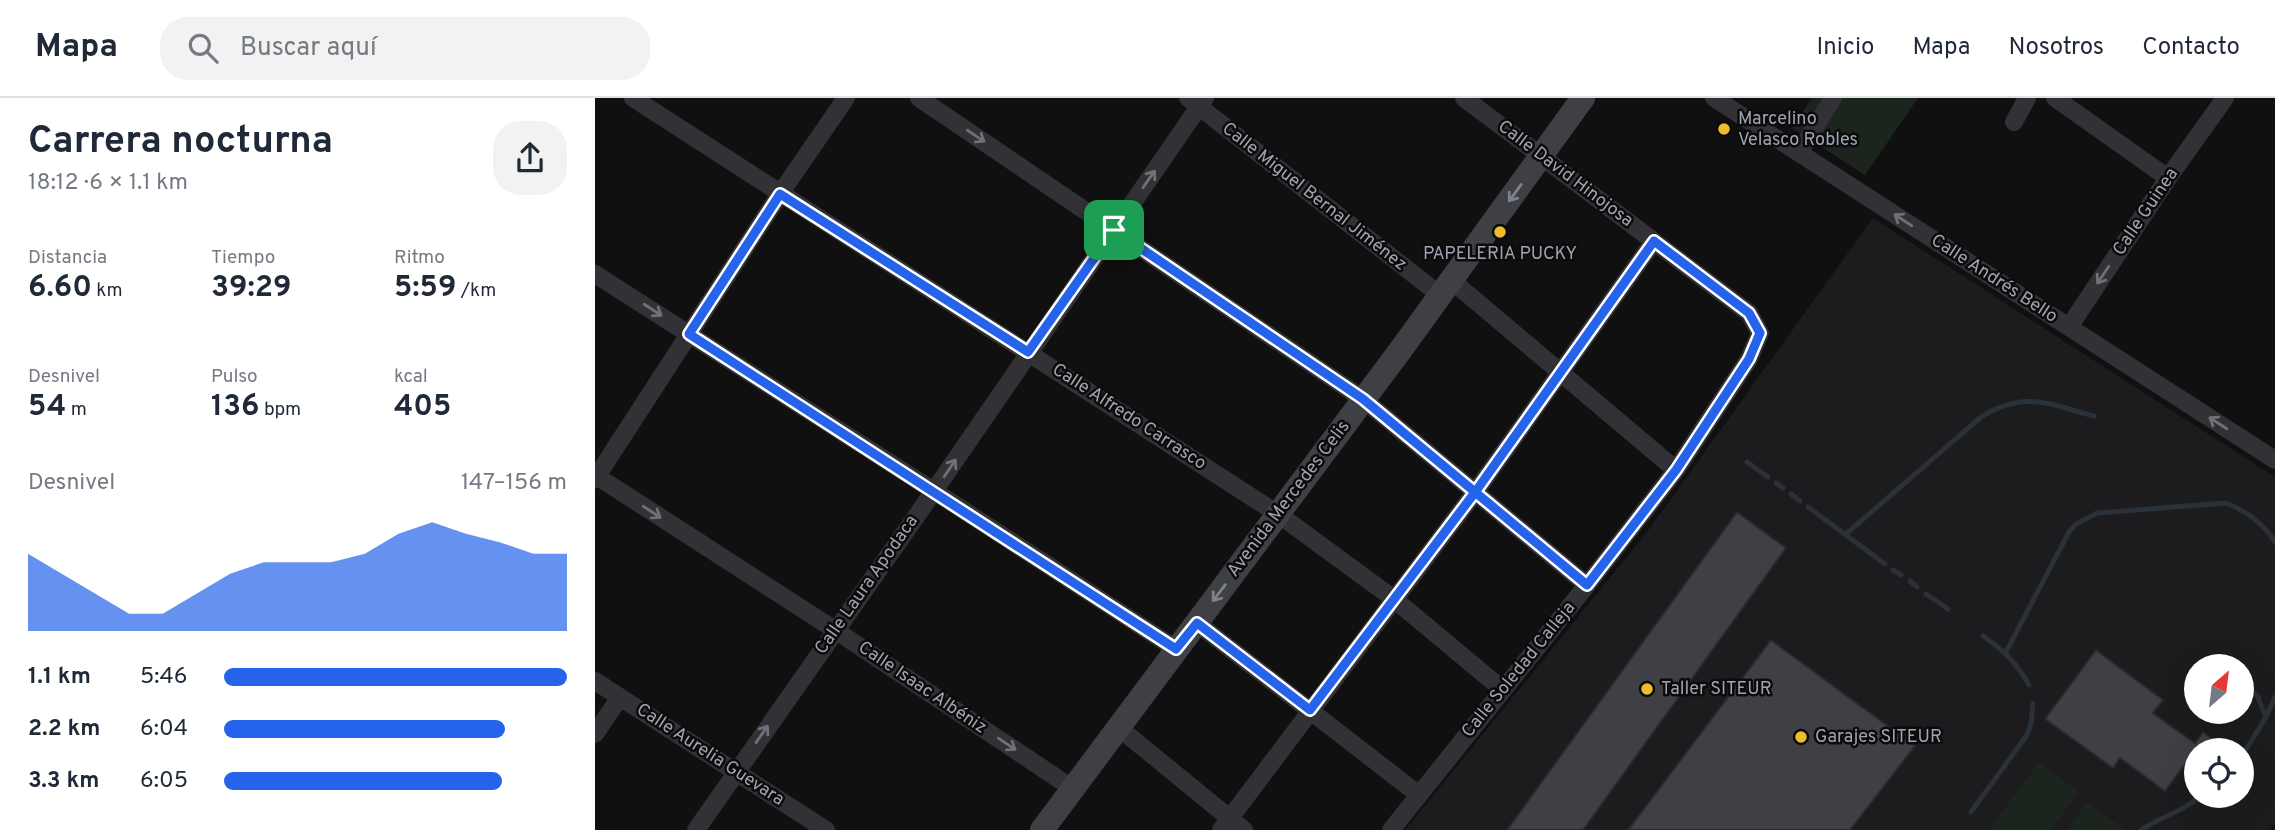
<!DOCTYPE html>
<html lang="es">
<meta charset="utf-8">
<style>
:root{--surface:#fff;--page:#f2f2f3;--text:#1f2937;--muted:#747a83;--line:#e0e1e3;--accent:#2563eb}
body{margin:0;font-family:Overpass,sans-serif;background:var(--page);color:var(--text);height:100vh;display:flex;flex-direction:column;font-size:26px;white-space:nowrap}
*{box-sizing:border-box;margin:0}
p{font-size:23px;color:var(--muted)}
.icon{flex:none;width:38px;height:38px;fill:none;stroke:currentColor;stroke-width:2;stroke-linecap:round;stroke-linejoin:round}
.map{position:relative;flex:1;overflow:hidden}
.drawer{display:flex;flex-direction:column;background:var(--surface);width:595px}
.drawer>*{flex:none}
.needle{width:46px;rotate:28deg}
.buttons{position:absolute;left:1589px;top:556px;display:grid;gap:14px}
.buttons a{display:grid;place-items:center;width:70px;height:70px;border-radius:50%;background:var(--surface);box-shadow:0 7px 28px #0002;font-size:35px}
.pin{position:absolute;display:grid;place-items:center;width:60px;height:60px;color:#fff;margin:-30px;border-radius:14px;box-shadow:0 4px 10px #0006}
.round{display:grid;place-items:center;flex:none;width:74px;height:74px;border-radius:28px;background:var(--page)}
.head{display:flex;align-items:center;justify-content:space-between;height:119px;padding:0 28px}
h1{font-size:38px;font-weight:700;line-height:52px}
.figures{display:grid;grid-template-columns:repeat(3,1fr);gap:10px;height:119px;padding:7px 28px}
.figures div{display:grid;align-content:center}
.figures b{font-size:30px;font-weight:700}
.figures small{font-size:19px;font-weight:400}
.figures p{font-size:19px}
.chart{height:196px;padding:14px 28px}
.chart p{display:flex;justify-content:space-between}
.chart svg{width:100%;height:126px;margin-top:7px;fill:var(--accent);opacity:.7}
ul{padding:0 28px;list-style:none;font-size:23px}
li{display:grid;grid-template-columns:112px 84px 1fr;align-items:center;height:52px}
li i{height:18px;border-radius:9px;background:var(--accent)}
header{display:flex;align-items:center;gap:42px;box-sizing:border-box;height:98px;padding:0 35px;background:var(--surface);border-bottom:2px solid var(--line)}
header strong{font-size:33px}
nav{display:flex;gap:38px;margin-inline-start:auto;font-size:24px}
.search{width:490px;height:63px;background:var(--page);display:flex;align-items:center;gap:18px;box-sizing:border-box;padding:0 24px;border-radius:28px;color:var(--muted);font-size:26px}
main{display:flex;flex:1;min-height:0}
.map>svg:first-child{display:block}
</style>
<header>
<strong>Mapa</strong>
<div class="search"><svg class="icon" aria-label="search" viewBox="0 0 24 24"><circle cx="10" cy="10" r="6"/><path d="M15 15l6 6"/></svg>Buscar aquí</div>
<nav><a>Inicio</a><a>Mapa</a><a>Nosotros</a><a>Contacto</a></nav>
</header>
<main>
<section class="drawer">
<div class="head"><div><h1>Carrera nocturna</h1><p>18:12 · 6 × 1.1 km</p></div><a class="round"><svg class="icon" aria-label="share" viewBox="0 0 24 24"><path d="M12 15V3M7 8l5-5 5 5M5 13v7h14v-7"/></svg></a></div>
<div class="figures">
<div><p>Distancia</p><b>6.60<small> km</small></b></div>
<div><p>Tiempo</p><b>39:29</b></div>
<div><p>Ritmo</p><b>5:59<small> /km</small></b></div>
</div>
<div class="figures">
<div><p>Desnivel</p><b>54<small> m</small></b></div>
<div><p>Pulso</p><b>136<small> bpm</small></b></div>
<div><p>kcal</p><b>405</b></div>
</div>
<div class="chart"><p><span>Desnivel</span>147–156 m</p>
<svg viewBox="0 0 160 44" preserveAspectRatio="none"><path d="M0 44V17L10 24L20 31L30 38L40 38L50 31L60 24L70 20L80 20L90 20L100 17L110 10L120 6L130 10L140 13L150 17L160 17V44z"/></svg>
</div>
<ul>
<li><b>1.1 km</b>5:46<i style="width:100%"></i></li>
<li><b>2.2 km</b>6:04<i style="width:82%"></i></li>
<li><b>3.3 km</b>6:05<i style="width:81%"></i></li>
</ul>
</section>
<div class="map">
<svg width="1680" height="732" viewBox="0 0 1680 732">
<rect width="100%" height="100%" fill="#101011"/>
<path fill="#1c1c1e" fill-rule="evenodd" d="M1278,120L1680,379V725L1675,732H810L1052,434ZM1601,569H1647V614H1601ZM1601,653H1647V698H1601Z"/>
<path fill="#1c241e" d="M1217,0H1323L1270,77L1197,30Z
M1444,664L1484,694L1456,732H1396L1394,731Z
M1492,704L1531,732H1472Z"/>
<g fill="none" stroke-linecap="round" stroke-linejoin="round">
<path stroke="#2a3139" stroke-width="5" d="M1152,364L1173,379
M1181,385L1188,390
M1196,396L1205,403
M1213,409L1290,466
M1251,436L1386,319C1429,292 1454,306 1499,318
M1298,472L1306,477
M1315,483L1322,489
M1331,496L1353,511
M1388,538C1408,552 1422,565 1434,587
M1411,554L1474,434L1481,426L1502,415L1631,405C1650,412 1669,426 1680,444
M1647,587L1662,597L1671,619
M1647,658L1671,619L1680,599
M1376,714L1432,637L1436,626L1438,605
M1546,732C1565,719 1588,714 1605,698"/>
</g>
<path fill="#3f4044" stroke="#2a2a2d" stroke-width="2" d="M1142,414L1191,450L988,732H912Z
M1176,542L1320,648L1255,732H1033Z
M1501,552L1568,602L1558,615L1600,645L1608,634L1633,653H1601V667L1594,661L1570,693L1525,660L1518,670L1450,621Z"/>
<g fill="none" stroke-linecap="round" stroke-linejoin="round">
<path stroke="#313136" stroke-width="18" d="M38,0L683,416L799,501L908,592
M324,0L768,301L992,487
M593,0L845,197
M1119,0L1680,362
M1460,0L1573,80
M1419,24L1432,0
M1204,55L1238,0
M0,176L339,393L581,551
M856,182L1081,372
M1474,229L1573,80L1630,0
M0,377L240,532L477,690
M0,381L185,96L251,0
M602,525L824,697
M0,583L231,732
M523,629L649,732
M0,636L25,599
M101,732L339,393L610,0
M626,732L881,393L1059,143
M796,732L992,487L1081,372L1154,261L1165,235L1154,215L869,0"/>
<path stroke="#3f4046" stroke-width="24" d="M447,732L807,250L988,0"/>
</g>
<defs><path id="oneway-shaft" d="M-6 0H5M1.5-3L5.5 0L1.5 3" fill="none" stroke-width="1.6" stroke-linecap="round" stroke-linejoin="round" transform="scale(1.75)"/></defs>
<g stroke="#6f717a">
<use href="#oneway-shaft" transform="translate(381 38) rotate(34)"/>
<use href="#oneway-shaft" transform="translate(554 81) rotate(-55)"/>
<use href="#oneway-shaft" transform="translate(1308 122) rotate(-147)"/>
<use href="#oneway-shaft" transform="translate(1508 177) rotate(124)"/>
<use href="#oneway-shaft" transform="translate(58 212) rotate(33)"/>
<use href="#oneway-shaft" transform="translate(1623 325) rotate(-147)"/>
<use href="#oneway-shaft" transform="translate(355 370) rotate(-56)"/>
<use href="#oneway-shaft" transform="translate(57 414) rotate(33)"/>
<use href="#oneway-shaft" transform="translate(167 636) rotate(-55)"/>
<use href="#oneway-shaft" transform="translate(412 646) rotate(34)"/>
</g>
<g stroke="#7f828c">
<use href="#oneway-shaft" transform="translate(920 95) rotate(126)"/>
<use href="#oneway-shaft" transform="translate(624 495) rotate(127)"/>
</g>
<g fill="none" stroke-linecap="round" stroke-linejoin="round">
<g stroke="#fff" stroke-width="14">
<path id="route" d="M519,132L433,254L185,96L94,236L581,551L602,525L715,612L881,393L1059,143L1154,215L1165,235L1154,261L1081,372L992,487L768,301L519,132"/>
</g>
<use href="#route" stroke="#2563eb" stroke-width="9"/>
</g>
<g fill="#edbd2c" stroke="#0b0b0c" stroke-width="2.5">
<circle cx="1129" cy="31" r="7"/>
<circle cx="905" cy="134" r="7"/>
<circle cx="1052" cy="591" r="7"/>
<circle cx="1206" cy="639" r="7"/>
</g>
<g text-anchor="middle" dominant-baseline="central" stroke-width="5" stroke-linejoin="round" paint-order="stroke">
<g font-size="18" fill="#a1a5b2" stroke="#0b0b0c" text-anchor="start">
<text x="1143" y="21">Marcelino<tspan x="1143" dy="21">Velasco Robles</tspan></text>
<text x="905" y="156" text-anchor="middle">PAPELERIA PUCKY</text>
<text x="1066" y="591">Taller SITEUR</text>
<text x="1220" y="639">Garajes SITEUR</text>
</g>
<g font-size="18" fill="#a1a5b2" stroke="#0b0b0c">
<text transform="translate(970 76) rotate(37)">Calle David Hinojosa</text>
<text transform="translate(719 99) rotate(38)">Calle Miguel Bernal Jiménez</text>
<text transform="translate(1551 114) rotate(-56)">Calle Guinea</text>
<text transform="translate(1399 181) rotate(33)">Calle Andrés Bello</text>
<text transform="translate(534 319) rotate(33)">Calle Alfredo Carrasco</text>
<text transform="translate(694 401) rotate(-53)">Avenida Mercedes Celis</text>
<text transform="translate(272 487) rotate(-55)">Calle Laura Apodaca</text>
<text transform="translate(924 572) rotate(-51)">Calle Soledad Calleja</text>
<text transform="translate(327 590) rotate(34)">Calle Isaac Albéniz</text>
<text transform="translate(115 657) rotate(33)">Calle Aurelia Guevara</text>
</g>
</g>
</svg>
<div class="buttons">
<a><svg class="needle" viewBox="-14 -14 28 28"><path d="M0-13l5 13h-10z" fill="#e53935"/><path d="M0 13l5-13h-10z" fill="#747a83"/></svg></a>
<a><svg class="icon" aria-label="locate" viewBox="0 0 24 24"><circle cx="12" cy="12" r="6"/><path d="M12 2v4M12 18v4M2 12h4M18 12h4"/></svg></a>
</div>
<div class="pin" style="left:519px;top:132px;background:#1e9e55"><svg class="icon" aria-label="arrive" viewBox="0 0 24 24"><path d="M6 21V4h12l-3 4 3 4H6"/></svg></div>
</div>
</main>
